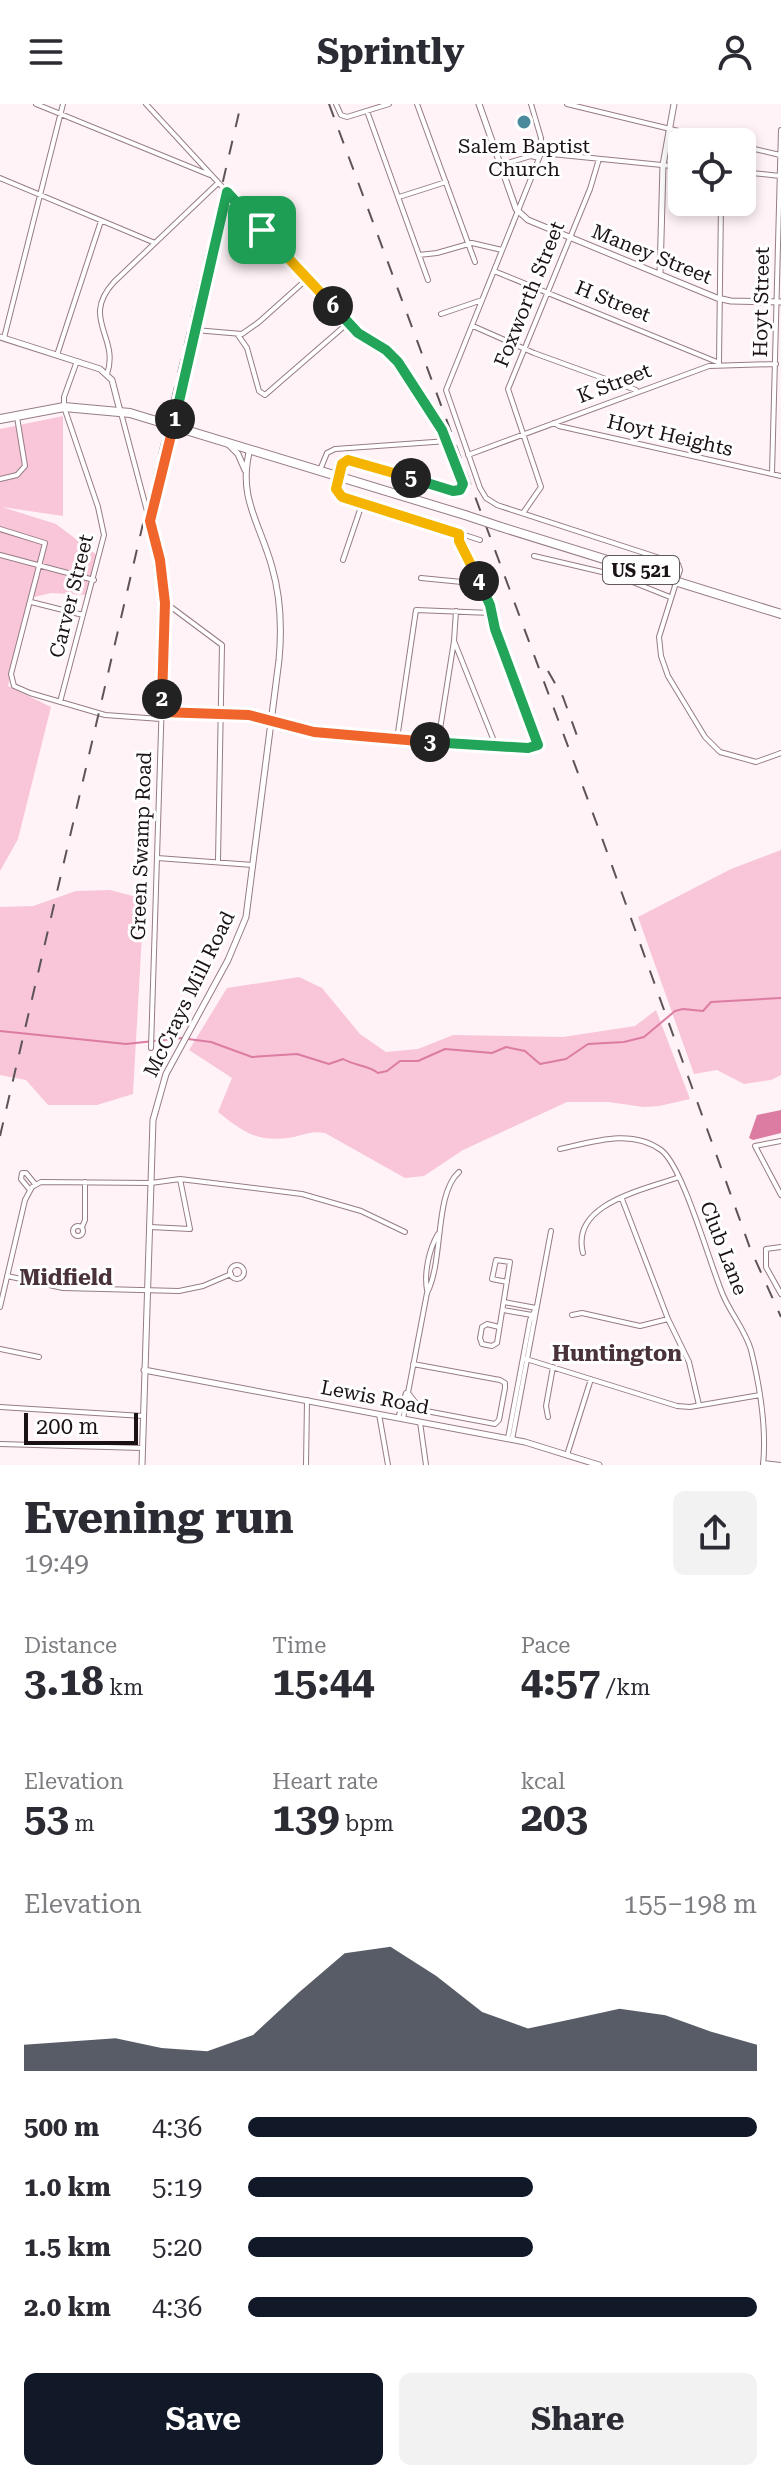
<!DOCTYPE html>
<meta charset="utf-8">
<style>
:root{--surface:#fff;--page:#f2f2f3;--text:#2b2b33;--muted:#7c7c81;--accent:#111827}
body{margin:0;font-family:"Roboto Serif",serif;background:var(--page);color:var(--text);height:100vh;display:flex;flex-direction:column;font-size:30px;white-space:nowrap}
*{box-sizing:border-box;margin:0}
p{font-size:26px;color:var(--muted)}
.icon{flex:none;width:44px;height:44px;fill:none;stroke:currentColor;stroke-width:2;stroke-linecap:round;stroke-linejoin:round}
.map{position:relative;height:1361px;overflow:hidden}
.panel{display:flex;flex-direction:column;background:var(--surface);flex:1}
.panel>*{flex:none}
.tools{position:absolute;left:668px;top:24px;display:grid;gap:16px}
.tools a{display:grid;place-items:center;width:88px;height:88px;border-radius:12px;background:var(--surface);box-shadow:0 4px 12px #0003;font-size:40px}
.scale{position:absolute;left:24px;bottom:20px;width:114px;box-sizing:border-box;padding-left:8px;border:4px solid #1b1215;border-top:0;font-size:22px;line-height:28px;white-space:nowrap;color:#1b1215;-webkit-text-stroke:6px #fff;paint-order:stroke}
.pin{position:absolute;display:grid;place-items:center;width:68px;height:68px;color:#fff;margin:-34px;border-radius:16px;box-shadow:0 4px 12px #0006}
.km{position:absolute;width:40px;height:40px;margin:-20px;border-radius:50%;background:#222;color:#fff;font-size:22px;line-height:40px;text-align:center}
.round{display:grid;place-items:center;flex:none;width:84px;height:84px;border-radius:12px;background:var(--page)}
.overview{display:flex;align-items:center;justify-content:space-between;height:136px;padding:0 24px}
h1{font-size:44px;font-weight:700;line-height:60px}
.stats{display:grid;grid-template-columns:repeat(3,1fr);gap:12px;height:136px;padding:8px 24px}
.stats div{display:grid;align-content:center}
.stats b{font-size:40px;font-weight:700}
.stats small{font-size:22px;font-weight:400}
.stats p{font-size:22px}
.chart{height:224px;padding:16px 24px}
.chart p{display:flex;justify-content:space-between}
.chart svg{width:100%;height:144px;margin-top:8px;fill:var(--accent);opacity:.7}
.action{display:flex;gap:16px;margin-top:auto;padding:16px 24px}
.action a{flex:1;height:92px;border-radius:12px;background:var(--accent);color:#fff;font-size:32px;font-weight:700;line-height:92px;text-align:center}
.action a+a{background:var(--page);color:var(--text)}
ul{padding:0 24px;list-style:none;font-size:26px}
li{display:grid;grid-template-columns:128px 96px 1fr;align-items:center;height:60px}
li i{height:20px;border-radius:10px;background:var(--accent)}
header{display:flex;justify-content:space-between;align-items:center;height:104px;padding:0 24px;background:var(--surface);font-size:36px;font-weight:700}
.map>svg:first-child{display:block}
</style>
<header><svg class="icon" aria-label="menu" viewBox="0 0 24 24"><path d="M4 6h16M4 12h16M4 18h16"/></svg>Sprintly<svg class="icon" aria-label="person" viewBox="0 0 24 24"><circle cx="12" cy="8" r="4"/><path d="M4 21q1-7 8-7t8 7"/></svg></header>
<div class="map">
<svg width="781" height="1361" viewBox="0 0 781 1361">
<rect width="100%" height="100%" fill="#fff3f7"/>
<path fill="#f8c6d8" d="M63,312V412L2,403L56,420L97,451L88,491L51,489L30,494L8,582L51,603L18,735L0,767V325Z
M781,746V971L771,976L744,980L717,966L694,970L638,813L731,765Z
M110,786L144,795L133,990L97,1001H48L26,976L0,971V803L33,802L76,787Z
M299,873L322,884L360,930L386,948L418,945L453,931L563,933L635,922L656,906L690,995L659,1002L644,1003L608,998H567L463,1046L424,1072L405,1074L325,1029C310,1026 302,1032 288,1034C256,1038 242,1027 218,1008L232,974L189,946L227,884Z"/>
<path fill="#dc7ca3" d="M781,1006V1029L753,1036L749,1034L757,1011Z"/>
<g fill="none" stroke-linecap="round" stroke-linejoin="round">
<path stroke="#dc7ca3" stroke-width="2" d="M0,927L126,940L182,934
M188,935L211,938L252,953L297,950L329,960L343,955C355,962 368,961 378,969L387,967L400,957H418L445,945L492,949L506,943L525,947L540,960L566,955L588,940L624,938L644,933L675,907L683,905L703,907L711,898L781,894"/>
<g stroke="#967c85" stroke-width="6">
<path id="minor" d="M36,0L210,71
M146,0L355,227L390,248L398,258L442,326L463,377L462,385L453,387L348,356C338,361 333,379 338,390L480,436
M336,0L341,11L347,13L389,0
M417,0L475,158
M531,0L541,34L540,52L446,286L480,384L486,394L497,401L678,460L680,466L659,533L661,552L668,572L705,633L720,648L756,658L781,649
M567,0L724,38
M367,7L428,176
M742,42L780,51
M541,49L682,63
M501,61L531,52L539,54
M742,68L780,72
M0,74L155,139
M399,93L446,78
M419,151L437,149L472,139L502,146
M494,167L717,258
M441,210L482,196
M473,222L534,249L636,286
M195,226L242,230L259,218L307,175
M238,231L247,244L259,287L265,291L348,219
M4,234L63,0
M57,251L101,117
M719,259L721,98
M107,270C120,233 80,215 114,178L218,79
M121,309L156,441L165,499L151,944
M554,319L559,322L781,372
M468,351L709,262L776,260
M320,366L327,349L335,345L448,337
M772,370L781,26
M0,375L17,371L25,362L17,313
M523,409L541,383L508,285L590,85L599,55
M150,417L227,88
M0,425L45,439L11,570L14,582L30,589L105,611L161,615
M0,451L94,476
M534,452L615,471L670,493
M343,456L362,400
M421,474L462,478L478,477
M31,498L83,511
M167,500L222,541L218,757
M454,537L496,642
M60,598L104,431L98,403L64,303V293L77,257
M161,608L249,611L299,625L336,631L536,643L539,638L501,541L487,493L459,437V430
M397,635L416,506L491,509
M438,638L454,537L456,507
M157,754L253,761
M781,1037L755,1042L781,1091
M560,1045C592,1038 631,1024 661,1046C683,1062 710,1161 723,1191C731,1210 745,1226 751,1246C760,1283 767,1323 763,1361
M30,1086L21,1075L22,1069H26L35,1080
M622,1095L668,1215L689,1258L699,1301
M73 1127a5 5 0 1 1 10 0a5 5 0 1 1-10 0Z
M82,1123L85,1116V1078
M150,1123L190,1125L180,1075
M781,1143L766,1145V1163L781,1190
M583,1149C570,1099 645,1086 679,1073
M230 1168a7 7 0 1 1 14 0a7 7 0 1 1-14 0Z
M7,1172L63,1184L179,1187L203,1182L231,1170
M427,1186C424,1169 429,1145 438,1130
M504,1198L536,1204
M0,1203L25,1096L32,1083L41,1078L151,1079L180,1075L302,1090L361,1107L405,1128
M503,1206L532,1211
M572,1211L582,1209L640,1222L668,1215
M499,1223L487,1220L482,1223L480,1234L482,1240L492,1242L497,1239L510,1158L496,1156L492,1175L507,1178
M0,1245L39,1253
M523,1254L677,1302L690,1303L760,1291
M409,1290L421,1306L495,1320L499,1316L505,1284V1279L500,1276L413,1260
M0,1303L143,1312
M379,1310L388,1361
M548,1313L546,1302L553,1263
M398,1314L406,1289
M403,1315L427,1189C444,1156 434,1090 459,1068
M420,1318L426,1361
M508,1334L530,1216L535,1206
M512,1336L551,1127
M0,1340L142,1344
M567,1351L591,1275
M763,1359L781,1361
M306,1361L307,1296"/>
</g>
<g stroke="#967c85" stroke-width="7">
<path id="tertiary" d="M479,0L516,105L528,116L717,194L731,197L781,198
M660,170L663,61L674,0
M0,233L100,265L112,276L120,307
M229,341L238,350L245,366
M144,1266L525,1338L599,1361
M142,1361L153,1016L166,970L228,856L246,813L279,556C282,524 281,494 272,463C260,419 237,393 250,345"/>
</g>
<g stroke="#967c85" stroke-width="10">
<path id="trunk" d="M0,315L64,303L130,309L465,411
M501,423L781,510"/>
</g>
<use href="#minor" stroke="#fff" stroke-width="4"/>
<use href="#tertiary" stroke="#fff" stroke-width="5"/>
<use href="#trunk" stroke="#fff" stroke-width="8"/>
<path stroke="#5d5457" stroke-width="2" stroke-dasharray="14 14" stroke-linecap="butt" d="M329,0L598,723L750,1144L781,1213
M548,567L563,593L580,640
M0,1032L241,0"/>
<g stroke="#967c85" stroke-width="10" stroke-linecap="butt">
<path id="trunk-bridge" d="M465,411L501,423"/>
</g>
<use href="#trunk-bridge" stroke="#fff" stroke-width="8"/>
</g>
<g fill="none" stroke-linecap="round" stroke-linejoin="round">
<g stroke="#fff" stroke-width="16">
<path id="split-1" d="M175,315L227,88L262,126"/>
</g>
<g stroke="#fff" stroke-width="16">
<path id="split-2" d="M162,595L165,499L160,456L150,417L175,315"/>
</g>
<g stroke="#fff" stroke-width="16">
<path id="split-3" d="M162,595L161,608L249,611L314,628L430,638"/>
</g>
<g stroke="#fff" stroke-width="16">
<path id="split-4" d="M430,638L528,644L538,641L495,525L490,501L479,477"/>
</g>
<g stroke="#fff" stroke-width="16">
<path id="split-5" d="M411,374L348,356L342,360L336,385L342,393L459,430V437L479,477"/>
</g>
<g stroke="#fff" stroke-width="16">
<path id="split-6" d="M333,202L358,229L386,246L398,258L442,326L463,380L460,386L453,387L411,374"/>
</g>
<g stroke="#fff" stroke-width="16">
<path id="split-7" d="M262,126L333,202"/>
</g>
<use href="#split-1" stroke="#22a559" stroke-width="10"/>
<use href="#split-2" stroke="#f0652b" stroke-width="10"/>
<use href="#split-3" stroke="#f0652b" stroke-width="10"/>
<use href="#split-4" stroke="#22a559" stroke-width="10"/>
<use href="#split-5" stroke="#f5b400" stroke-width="10"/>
<use href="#split-6" stroke="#22a559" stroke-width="10"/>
<use href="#split-7" stroke="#f5b400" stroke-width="10"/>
</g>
<circle fill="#498a9c" stroke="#fff" stroke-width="3" cx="524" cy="18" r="8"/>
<g text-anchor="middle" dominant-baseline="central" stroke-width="6" stroke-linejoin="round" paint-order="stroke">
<rect fill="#fff" stroke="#5f595b" stroke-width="2" x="603" y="452" width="76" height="28" rx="6"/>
<g font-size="18" font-weight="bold" fill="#1b1215">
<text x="641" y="466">US 521</text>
</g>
<g font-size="20" fill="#1b1215" stroke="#fff">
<text x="524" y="42">Salem Baptist<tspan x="524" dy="23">Church</tspan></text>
</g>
<g font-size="20" fill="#1b1215" stroke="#fff">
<text transform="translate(652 150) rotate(22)">Maney Street</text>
<text transform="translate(529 190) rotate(-68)">Foxworth Street</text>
<text transform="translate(613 197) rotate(22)">H Street</text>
<text transform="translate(761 198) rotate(-89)">Hoyt Street</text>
<text transform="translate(614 279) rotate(-21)">K Street</text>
<text transform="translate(670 331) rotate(13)">Hoyt Heights</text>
<text transform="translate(71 492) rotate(-76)">Carver Street</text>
<text transform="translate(141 742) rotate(-88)">Green Swamp Road</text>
<text transform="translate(189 890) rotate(-64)">McCrays Mill Road</text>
<text transform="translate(724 1144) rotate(69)">Club Lane</text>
<text transform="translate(375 1293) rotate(11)">Lewis Road</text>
</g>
<g font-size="22" font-weight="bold" fill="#49323b" stroke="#fff">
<text x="66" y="1173">Midfield</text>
<text x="617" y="1249">Huntington</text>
</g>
</g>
</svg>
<div class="tools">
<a><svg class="icon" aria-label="locate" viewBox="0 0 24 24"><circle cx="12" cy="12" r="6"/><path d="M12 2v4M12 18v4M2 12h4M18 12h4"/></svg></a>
</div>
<div class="scale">200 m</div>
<div class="pin" style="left:262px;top:126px;background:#1e9e55"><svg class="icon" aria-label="arrive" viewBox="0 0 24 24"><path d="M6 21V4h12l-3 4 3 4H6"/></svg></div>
<b class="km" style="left:175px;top:315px">1</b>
<b class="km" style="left:162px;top:595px">2</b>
<b class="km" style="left:430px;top:638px">3</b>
<b class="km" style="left:479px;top:477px">4</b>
<b class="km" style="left:411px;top:374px">5</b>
<b class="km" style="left:333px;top:202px">6</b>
</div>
<section class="panel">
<div class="overview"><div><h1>Evening run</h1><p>19:49</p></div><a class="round"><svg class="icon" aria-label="share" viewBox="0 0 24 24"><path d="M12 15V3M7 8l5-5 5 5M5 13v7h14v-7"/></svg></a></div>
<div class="stats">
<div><p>Distance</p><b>3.18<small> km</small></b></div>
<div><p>Time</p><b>15:44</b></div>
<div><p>Pace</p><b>4:57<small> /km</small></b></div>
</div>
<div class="stats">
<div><p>Elevation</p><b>53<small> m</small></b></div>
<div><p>Heart rate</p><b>139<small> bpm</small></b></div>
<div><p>kcal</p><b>203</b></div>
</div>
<div class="chart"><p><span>Elevation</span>155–198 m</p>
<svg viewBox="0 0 160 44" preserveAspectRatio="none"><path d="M0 44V36L10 35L20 34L30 37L40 38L50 33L60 20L70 8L80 6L90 15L100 26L110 31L120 28L130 25L140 27L150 32L160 36V44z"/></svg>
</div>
<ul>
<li><b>500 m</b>4:36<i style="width:100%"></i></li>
<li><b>1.0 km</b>5:19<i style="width:56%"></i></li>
<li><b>1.5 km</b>5:20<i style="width:56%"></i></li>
<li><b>2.0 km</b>4:36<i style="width:100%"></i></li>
</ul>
<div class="action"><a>Save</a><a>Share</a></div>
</section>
